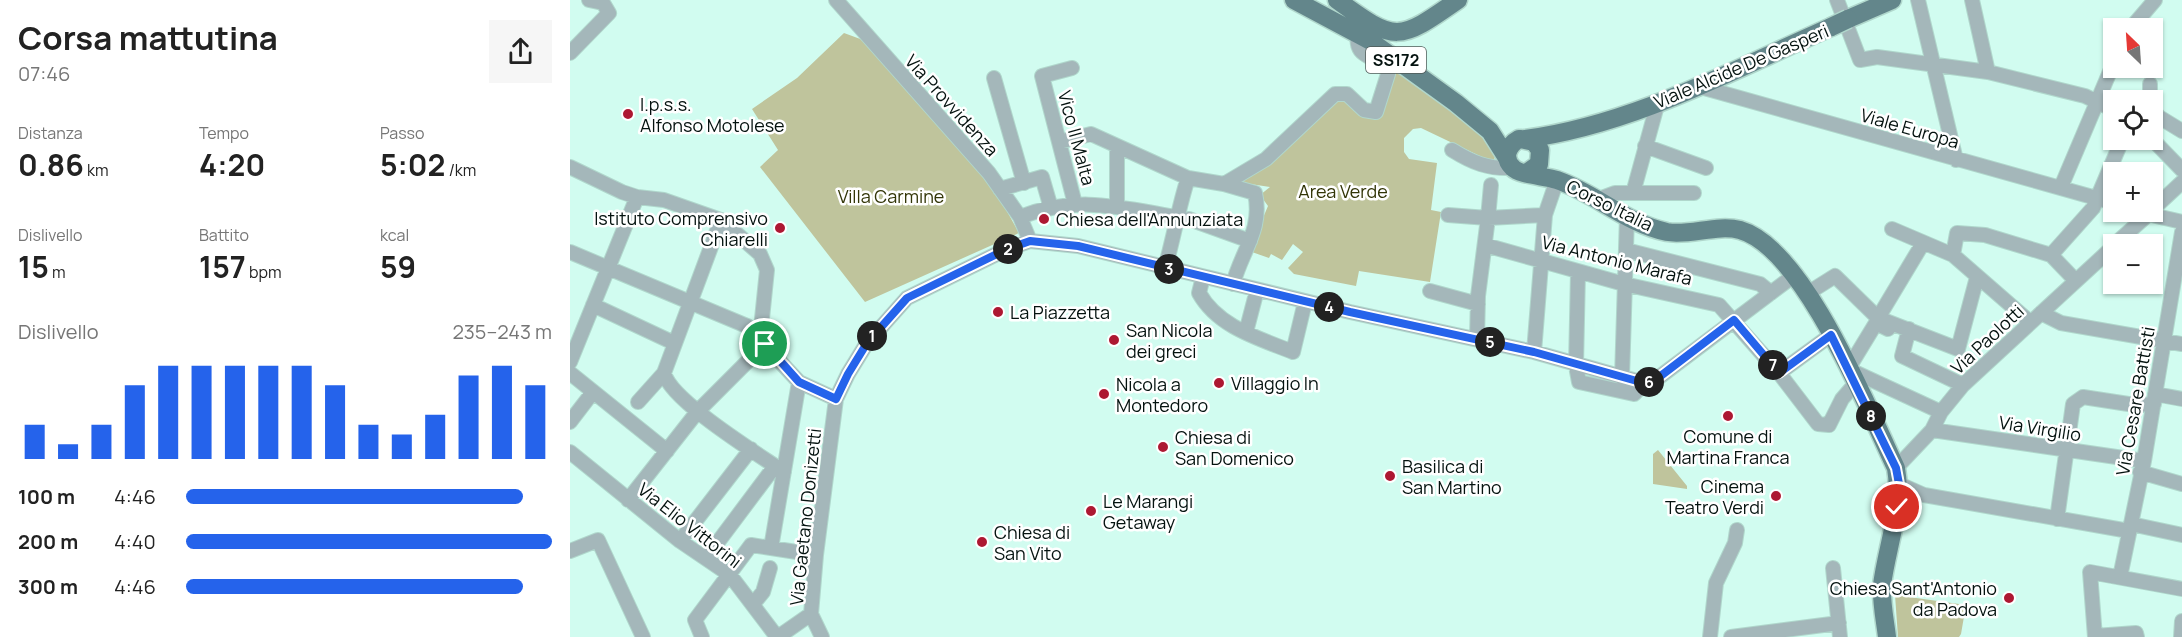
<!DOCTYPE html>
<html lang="it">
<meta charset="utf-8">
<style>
:root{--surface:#fff;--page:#f6f6f6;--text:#222;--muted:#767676;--accent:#2563eb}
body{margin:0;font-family:Manrope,sans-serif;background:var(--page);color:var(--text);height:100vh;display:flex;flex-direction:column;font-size:22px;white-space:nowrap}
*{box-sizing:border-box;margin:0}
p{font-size:20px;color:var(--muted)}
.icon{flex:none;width:33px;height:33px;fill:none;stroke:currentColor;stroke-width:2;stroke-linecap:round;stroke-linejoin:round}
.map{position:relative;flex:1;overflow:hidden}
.panel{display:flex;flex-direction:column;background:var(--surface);width:570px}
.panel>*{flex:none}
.needle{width:39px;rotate:335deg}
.controls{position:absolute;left:1533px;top:18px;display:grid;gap:12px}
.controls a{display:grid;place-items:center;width:60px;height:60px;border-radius:0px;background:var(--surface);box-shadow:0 2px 4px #0004;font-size:30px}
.pin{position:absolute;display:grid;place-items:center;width:51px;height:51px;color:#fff;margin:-26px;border:3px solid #fff;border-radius:50%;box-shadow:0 2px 6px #0007}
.km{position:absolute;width:30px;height:30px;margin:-15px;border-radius:50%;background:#222;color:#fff;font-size:16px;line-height:30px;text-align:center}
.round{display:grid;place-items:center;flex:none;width:63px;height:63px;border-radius:0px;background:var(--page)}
.summary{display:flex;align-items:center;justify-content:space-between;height:102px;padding:0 18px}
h1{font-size:33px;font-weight:700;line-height:45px}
.stats{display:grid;grid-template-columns:repeat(3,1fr);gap:9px;height:102px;padding:6px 18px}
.stats div{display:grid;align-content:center}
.stats b{font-size:30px;font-weight:700}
.stats small{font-size:16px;font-weight:400}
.stats p{font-size:16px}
.chart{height:168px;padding:12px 18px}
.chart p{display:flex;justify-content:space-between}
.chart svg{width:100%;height:108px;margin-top:6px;stroke:var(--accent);stroke-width:6}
ul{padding:0 18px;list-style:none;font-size:20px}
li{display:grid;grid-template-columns:96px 72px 1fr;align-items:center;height:45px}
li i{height:15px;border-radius:8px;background:var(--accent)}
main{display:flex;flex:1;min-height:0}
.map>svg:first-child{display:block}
</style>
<main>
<section class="panel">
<div class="summary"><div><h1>Corsa mattutina</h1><p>07:46</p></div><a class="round"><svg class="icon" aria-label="share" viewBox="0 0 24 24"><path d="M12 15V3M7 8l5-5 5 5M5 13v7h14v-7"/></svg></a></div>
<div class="stats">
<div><p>Distanza</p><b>0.86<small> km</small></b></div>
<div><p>Tempo</p><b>4:20</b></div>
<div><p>Passo</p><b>5:02<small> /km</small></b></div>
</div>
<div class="stats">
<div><p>Dislivello</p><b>15<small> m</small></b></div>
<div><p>Battito</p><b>157<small> bpm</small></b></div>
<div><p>kcal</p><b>59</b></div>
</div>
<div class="chart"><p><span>Dislivello</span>235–243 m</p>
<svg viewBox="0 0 160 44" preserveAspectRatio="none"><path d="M5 44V30M15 44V38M25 44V30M35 44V14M45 44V6M55 44V6M65 44V6M75 44V6M85 44V6M95 44V14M105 44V30M115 44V34M125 44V26M135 44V10M145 44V6M155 44V14"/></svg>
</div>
<ul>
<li><b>100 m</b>4:46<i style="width:92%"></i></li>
<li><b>200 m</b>4:40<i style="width:100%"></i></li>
<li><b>300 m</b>4:46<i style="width:92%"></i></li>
</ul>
</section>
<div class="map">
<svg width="1612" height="637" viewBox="0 0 1612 637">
<rect width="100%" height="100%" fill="#d1fcf0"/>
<path fill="#bfc49c" d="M274,33L293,40L416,173L449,233L295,302L190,167L208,150L182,109L227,78Z
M825,66C863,92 903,115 925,156L924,161L918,160L851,128L843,129L834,138V152L839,159L867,163L861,210L871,212L860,282L789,271L786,286L724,274L718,268L733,252L723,244L712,260L701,254L699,258L679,251L698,206L690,195L700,187L667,182L771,94L803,116L816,94Z
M1088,450L1117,486V489L1083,484V454Z
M1325,595L1396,605L1391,634L1389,637H1328Z"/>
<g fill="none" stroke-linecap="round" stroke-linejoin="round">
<g stroke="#b0d7cc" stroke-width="16">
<path id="minor" d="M266,0L419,173L450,217L460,241
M1267,0L1290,60L1307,57L1418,72L1515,96L1544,110
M1348,0L1386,160
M1402,0L1418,72
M1561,28L1585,0
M0,53L39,13L33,3L19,0
M502,68L472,76L505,204
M424,78L454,183
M1127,86L1544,203
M1580,100V84
M1582,109L1589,117L1612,131
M1582,139L1612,170
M489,142L521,134L618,178L654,184L685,193C693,230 672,250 663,284
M1075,146L1136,168
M547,147V207
M882,150C903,163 918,169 942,168
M0,167L52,192L67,197L94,200L151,220L190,254L197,270L190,338
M654,184L696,159L765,94H777L794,110L806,112L818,74L817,69C804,54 784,59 788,34
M1491,187L1544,62
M430,189L472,177L481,208
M1063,193L1088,102
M1029,199L1045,193H1124
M1582,210L1612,182
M1573,213L1612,222
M878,215L918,218L921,185
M450,217C507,195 548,207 606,217
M619,219L680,241
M1322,229L1383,255L1460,322
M1545,244L1581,212
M915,245L1054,284L1149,305L1209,373L1248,424L1259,425L1272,399L1285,384
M1056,250L1190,284L1201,293
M0,252L177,326L229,382L266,399
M1383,255L1387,233L1415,235L1481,255L1505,280
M1481,255L1523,208L1552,140
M595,268C604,237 608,209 618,178
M1008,272L1006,366L1009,382L1064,394L1074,383
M633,277L629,293C648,327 688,338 723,352L735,302
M860,291L908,304
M1238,293L1265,276L1308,318L1388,349L1407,277
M23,305L104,343
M1471,313L1491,323L1612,344
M1308,318L1353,243
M1318,329L1306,323L1278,369L1371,412
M1339,329L1332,356L1393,385
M676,332L687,290
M907,339L908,296L918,218L975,215
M964,352L975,215L987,180
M0,362L67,197
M0,373L97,451
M94,373C101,401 188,454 214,472
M1209,373L1261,335
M1052,378L1057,216
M1585,394L1612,399
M68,402L94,373L151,220
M0,422L23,392
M1362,430L1574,461
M0,452L110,541L160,575L207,637
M1326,468L1362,430L1371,412L1393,385L1544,246
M1570,472L1612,484
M1329,484L1354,495L1559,531
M58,500L128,411L195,344
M1487,519L1503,404L1513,397L1565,405L1584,404
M1561,524L1612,535
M110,541L181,449
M201,548L229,382
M0,551L28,540L73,637
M136,558L205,466
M1263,568L1270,637
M1550,577L1574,461L1612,232
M183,604L193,592L200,568
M1525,636L1566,633L1567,637
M132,637L125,620L181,545L246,555
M208,637L241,614
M252,637L241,614L246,555L266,399L278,374L297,343L337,298L435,250L460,241L508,246L780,312L964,352L1074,383L1084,381L1226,274
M1140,637L1146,583L1165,543L1167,530
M1161,637L1269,623
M1525,637L1520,572L1612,589
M1611,637L1612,621"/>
</g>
<g stroke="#b0d7cc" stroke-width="21">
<path id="major" d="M724,0L799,40L886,103L920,131L937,158
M767,0C826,43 828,42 888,0
M1278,19L1322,0
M949,139C938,145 932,158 943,168C950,175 976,176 987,180C1025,193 1057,224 1097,232C1120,236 1147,224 1170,230C1234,248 1298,409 1326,468C1333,508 1317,546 1312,585C1311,602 1315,620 1317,637
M951,139L964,142L970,150L969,164L958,172
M955,139C1062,125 1163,70 1261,27"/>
</g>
<use href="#minor" stroke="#a4b7ba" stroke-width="14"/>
<use href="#major" stroke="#63868b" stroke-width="18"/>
<g stroke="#b0d7cc" stroke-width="21" stroke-linecap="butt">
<path id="major-bridge" d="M1261,27L1278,19"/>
</g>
<use href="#major-bridge" stroke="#63868b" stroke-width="18"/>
</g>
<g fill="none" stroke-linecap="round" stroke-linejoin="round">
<g stroke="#fff" stroke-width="12">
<path id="route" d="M195,344L229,382L266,399L278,374L297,343L337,298L435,250L460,241L508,246L780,312L964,352L1074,383L1084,381L1164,320L1209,373L1261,335L1326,468L1329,484L1327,507"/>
</g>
<use href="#route" stroke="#2563eb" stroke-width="8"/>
</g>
<g fill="#ad1832" stroke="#fff" stroke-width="2">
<circle cx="58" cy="114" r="6"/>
<circle cx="474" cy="219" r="6"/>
<circle cx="210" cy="228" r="6"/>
<circle cx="428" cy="312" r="6"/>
<circle cx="544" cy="340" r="6"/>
<circle cx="649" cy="383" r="6"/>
<circle cx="534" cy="394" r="6"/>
<circle cx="1158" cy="416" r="6"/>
<circle cx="593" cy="447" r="6"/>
<circle cx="820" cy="476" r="6"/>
<circle cx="1206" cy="496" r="6"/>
<circle cx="521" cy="511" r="6"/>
<circle cx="412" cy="542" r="6"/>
<circle cx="1439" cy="598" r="6"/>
</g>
<g text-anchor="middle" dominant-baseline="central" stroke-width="5" stroke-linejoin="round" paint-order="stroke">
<rect fill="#fff" stroke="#4f5957" stroke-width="1.5" x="796" y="47" width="60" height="26" rx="4.5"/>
<g font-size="16" font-weight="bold" fill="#04120f">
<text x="826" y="60">SS172</text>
</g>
<g font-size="18" fill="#04120f" stroke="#fff">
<text transform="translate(1171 66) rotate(-23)">Viale Alcide De Gasperi</text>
<text transform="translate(382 105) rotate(48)">Via Provvidenza</text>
<text transform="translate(1340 128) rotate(16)">Viale Europa</text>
<text transform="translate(507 138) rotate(75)">Vico II Malta</text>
<text transform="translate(1040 205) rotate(26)">Corso Italia</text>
<text transform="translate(1047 260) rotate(14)">Via Antonio Marafa</text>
<text transform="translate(1417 339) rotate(-43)">Via Paolotti</text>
<text transform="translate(1565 401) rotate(-80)">Via Cesare Battisti</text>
<text transform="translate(1470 428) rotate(9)">Via Virgilio</text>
<text transform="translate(235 517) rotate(-84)">Via Gaetano Donizetti</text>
<text transform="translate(120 525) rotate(38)">Via Elio Vittorini</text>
</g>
<g font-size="18" fill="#04120f" stroke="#fff" text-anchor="start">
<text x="70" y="104">I.p.s.s.<tspan x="70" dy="21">Alfonso Motolese</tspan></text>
<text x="198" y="218" text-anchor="end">Istituto Comprensivo<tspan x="198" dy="21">Chiarelli</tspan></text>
<text x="486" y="219">Chiesa dell'Annunziata</text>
<text x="440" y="312">La Piazzetta</text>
<text x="556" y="330">San Nicola<tspan x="556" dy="21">dei greci</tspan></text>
<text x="661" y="383">Villaggio In</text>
<text x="546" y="384">Nicola a<tspan x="546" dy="21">Montedoro</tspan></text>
<text x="1158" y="436" text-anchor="middle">Comune di<tspan x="1158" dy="21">Martina Franca</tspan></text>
<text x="605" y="437">Chiesa di<tspan x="605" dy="21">San Domenico</tspan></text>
<text x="832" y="466">Basilica di<tspan x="832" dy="21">San Martino</tspan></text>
<text x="1194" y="486" text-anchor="end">Cinema<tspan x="1194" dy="21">Teatro Verdi</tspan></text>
<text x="533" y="501">Le Marangi<tspan x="533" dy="21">Getaway</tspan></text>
<text x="424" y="532">Chiesa di<tspan x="424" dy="21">San Vito</tspan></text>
<text x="1427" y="588" text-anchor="end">Chiesa Sant'Antonio<tspan x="1427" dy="21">da Padova</tspan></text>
</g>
<g font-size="18" fill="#323507" stroke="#fff">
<text x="773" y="191">Area Verde</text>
<text x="321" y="196">Villa Carmine</text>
</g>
</g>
</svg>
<div class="controls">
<a><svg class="needle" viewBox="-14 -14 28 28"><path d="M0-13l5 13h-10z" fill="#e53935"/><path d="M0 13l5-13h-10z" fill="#767676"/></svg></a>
<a><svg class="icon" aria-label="locate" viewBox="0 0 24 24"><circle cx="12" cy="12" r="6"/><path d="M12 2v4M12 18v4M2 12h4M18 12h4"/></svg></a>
<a>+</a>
<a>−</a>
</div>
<div class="pin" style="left:195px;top:344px;background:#1e9e55"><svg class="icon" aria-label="arrive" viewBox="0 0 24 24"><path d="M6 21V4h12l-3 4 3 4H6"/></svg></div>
<div class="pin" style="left:1327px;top:507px;background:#d93025"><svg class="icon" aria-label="check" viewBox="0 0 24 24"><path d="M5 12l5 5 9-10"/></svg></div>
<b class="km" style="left:302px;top:336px">1</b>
<b class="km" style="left:438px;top:249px">2</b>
<b class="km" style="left:599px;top:269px">3</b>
<b class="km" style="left:759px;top:307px">4</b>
<b class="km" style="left:920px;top:342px">5</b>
<b class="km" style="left:1079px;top:382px">6</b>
<b class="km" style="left:1203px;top:365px">7</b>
<b class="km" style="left:1301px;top:416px">8</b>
</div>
</main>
